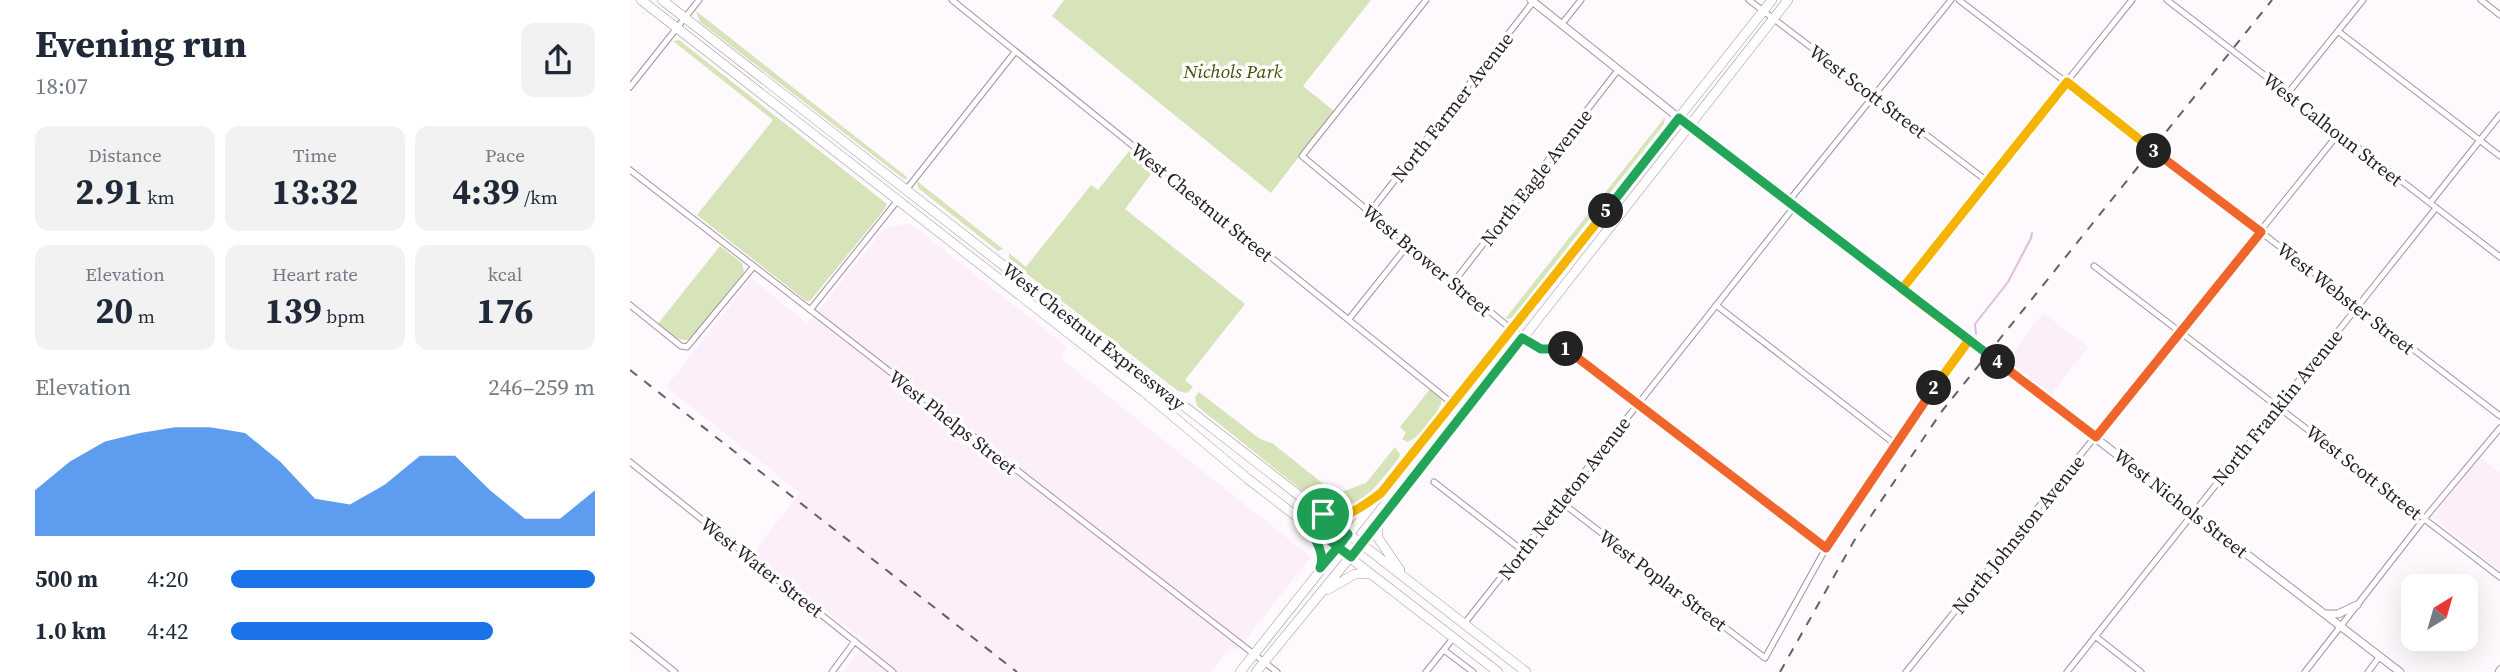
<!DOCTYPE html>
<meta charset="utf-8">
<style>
:root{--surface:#fff;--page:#f2f2f3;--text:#1f2937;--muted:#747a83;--accent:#1a73e8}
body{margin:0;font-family:"Source Serif 4",serif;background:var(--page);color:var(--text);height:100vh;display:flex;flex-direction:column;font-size:26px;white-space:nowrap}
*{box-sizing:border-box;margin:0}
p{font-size:23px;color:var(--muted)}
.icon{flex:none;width:38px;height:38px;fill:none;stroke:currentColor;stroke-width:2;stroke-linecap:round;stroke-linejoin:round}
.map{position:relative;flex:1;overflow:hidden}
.panel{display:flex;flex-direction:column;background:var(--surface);width:630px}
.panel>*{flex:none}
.needle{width:46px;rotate:37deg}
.controls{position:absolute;left:1771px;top:574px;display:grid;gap:14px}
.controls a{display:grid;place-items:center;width:77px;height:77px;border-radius:14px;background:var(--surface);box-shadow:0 7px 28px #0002;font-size:35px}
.pin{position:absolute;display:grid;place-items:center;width:60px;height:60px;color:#fff;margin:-30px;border:4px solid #fff;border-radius:50%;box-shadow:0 2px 7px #0007}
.km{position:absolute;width:35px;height:35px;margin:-18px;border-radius:50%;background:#222;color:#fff;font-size:19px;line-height:35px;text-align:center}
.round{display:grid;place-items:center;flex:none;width:74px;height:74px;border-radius:14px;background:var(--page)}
.overview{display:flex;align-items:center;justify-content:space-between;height:119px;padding:0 35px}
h1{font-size:38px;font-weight:700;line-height:52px}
.figures{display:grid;grid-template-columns:repeat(3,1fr);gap:10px;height:119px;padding:7px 35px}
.figures div{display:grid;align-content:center;border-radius:14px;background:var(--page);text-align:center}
.figures b{font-size:35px;font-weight:700}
.figures small{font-size:19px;font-weight:400}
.figures p{font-size:19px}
.chart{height:196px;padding:14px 35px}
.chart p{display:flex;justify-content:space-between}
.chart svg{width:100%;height:126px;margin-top:7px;fill:var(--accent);opacity:.7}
ul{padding:0 35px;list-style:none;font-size:23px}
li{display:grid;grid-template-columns:112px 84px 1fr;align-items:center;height:52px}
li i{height:18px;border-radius:9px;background:var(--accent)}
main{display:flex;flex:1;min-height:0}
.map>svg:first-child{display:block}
</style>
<main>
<section class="panel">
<div class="overview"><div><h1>Evening run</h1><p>18:07</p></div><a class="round"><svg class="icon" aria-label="share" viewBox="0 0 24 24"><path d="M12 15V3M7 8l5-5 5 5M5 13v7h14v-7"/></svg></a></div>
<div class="figures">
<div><p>Distance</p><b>2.91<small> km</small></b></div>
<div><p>Time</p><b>13:32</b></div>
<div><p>Pace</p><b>4:39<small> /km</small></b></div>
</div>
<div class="figures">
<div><p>Elevation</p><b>20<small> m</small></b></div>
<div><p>Heart rate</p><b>139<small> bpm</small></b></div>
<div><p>kcal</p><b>176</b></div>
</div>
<div class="chart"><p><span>Elevation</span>246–259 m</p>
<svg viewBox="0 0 160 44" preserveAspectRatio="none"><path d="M0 44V28L10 18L20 11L30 8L40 6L50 6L60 8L70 18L80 31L90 33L100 26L110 16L120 16L130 28L140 38L150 38L160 28V44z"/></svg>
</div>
<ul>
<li><b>500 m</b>4:20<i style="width:100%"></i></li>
<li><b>1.0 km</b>4:42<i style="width:72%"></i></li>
</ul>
</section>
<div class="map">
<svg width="1870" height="672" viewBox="0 0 1870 672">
<rect width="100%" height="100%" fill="#fef9fc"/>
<path fill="#fceff9" d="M279,223L437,347L430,358L681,557L607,650L601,647L581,672H213L236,642L123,553L170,493L36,387L122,278L177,324L254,229Z
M1413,313L1458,347L1419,397L1375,363Z
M1849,457L1870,473V571L1803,517Z"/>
<path fill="#d7e3b8" d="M434,0H741L673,86L704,111L641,193L422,16Z
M66,11L278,178L274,179L70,22Z
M49,40L257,204L254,210L180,301H176L67,215L143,120L43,41Z
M1035,117L1034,124L882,318L875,319Z
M499,151L524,170L495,209L615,304L555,380L563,387L557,393L548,391L379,260V253L396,267L461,185L468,190Z
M287,181L373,249L368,251L288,188Z
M90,246L112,263L114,272L62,338C49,345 38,332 27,325Z
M800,389L812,400C809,413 790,438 777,442L772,439L776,433L770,427Z
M569,392L630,439L642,443L706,494L736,483L765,447L770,454L769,458C757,473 726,516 704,511C698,510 690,504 684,500L567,406L565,397Z"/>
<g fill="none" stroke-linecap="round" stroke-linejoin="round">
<path stroke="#e2bbd9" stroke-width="2" d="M1346,334L1345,324L1378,282L1401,238L1402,233"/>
<g stroke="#a690a1" stroke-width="7">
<path id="minor" d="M322,0L823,404
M796,0L672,156L892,338L907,348L933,349L944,354L1196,548
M1119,0L1357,181
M1329,0L1870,416
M1537,0L1870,257
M1851,0L1870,15
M931,25L951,0
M1709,32L1870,156
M0,87L69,0
M1658,93L1733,0
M0,170L647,672
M276,190L385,52
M1158,202L1321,0
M1800,203L1870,115
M740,212L903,2
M1464,266L1870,577
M823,283L988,70
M1271,289L1502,0
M0,305L51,346L57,347L124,266
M1086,305L1265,444
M180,310L268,200
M719,319L778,245
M0,462L263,672
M804,482L892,550
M931,502L1135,658L1196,548L1265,444L1339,340
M834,624L1164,207
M0,636L45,672
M1465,636L1511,672
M814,650L843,672
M202,672L225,641
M796,672L824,637
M1276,672L1709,133
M1437,672L1806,208
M1675,672L1794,519L1870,428
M1738,672L1750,656
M1868,672L1870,669"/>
</g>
<g stroke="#a690a1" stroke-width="9">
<path id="tertiary" d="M901,0L1049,118L1770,672
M1695,614H1708L1727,605"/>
</g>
<g stroke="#a690a1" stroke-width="10">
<path id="primary" d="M11,0L514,392L618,479L868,672
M32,0L896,672
M694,515C711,520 727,510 741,500
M673,523C682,537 696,550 691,566
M748,524V538L770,570
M697,590L725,574H741
M610,672L1142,0
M626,672L748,523L1158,0"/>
</g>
<use href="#minor" stroke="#fff" stroke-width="5"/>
<use href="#tertiary" stroke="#fff" stroke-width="7"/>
<use href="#primary" stroke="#fff" stroke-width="9"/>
<path stroke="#665f64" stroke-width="2" stroke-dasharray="9 9" stroke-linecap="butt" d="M0,370L387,672
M1150,672L1224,541L1312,411L1642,0"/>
</g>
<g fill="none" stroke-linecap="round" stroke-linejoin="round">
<g stroke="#fff" stroke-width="14">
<path id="split-1" d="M693,514L718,534L708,547L671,518C680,533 697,550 690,568L708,547L721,557L892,338L911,349H936"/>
</g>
<g stroke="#fff" stroke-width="14">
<path id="split-2" d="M936,349L1196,548L1304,388"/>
</g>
<g stroke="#fff" stroke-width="14">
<path id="split-3" d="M1304,388L1339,340L1272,289L1437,82L1524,151"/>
</g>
<g stroke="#fff" stroke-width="14">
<path id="split-4" d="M1368,362L1466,437L1631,232L1524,151"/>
</g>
<g stroke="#fff" stroke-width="14">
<path id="split-5" d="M976,211L1049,118L1368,362"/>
</g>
<g stroke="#fff" stroke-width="14">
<path id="split-6" d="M693,514C715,522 734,505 751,493L976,211"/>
</g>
<use href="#split-1" stroke="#22a559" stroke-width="9"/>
<use href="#split-2" stroke="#f0652b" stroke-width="9"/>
<use href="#split-3" stroke="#f5b400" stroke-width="9"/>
<use href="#split-4" stroke="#f0652b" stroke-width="9"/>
<use href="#split-5" stroke="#22a559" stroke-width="9"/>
<use href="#split-6" stroke="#f5b400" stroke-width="9"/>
</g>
<g text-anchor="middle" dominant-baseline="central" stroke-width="7" stroke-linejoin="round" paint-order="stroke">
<g font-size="19" font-style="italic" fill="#44500b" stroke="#fff">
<text x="603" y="71">Nichols Park</text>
</g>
<g font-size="19" fill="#251d23" stroke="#fff">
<text transform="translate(1238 91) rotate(37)">West Scott Street</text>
<text transform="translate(822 107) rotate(-52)">North Farmer Avenue</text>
<text transform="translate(1703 129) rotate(38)">West Calhoun Street</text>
<text transform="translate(906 177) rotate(-52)">North Eagle Avenue</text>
<text transform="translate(572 202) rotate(39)">West Chestnut Street</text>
<text transform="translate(797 260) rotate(40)">West Brower Street</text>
<text transform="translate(1716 298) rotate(38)">West Webster Street</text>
<text transform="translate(464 336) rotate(38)">West Chestnut Expressway</text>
<text transform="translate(1647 407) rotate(-51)">North Franklin Avenue</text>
<text transform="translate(323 422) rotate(38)">West Phelps Street</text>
<text transform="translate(1734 472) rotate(38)">West Scott Street</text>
<text transform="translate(934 498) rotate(-52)">North Nettleton Avenue</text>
<text transform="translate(1551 503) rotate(38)">West Nichols Street</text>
<text transform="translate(1388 534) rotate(-51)">North Johnston Avenue</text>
<text transform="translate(132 567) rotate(38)">West Water Street</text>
<text transform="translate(1033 580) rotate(37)">West Poplar Street</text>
</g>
</g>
</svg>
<div class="controls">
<a><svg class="needle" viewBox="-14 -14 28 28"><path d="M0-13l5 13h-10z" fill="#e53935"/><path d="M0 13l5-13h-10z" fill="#747a83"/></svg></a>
</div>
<div class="pin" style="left:693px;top:514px;background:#1e9e55"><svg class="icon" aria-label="arrive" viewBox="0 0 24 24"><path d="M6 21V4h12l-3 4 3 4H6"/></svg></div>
<b class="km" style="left:936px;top:349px">1</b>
<b class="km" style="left:1304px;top:388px">2</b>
<b class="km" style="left:1524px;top:151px">3</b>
<b class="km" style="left:1368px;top:362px">4</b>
<b class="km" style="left:976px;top:211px">5</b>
</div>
</main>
